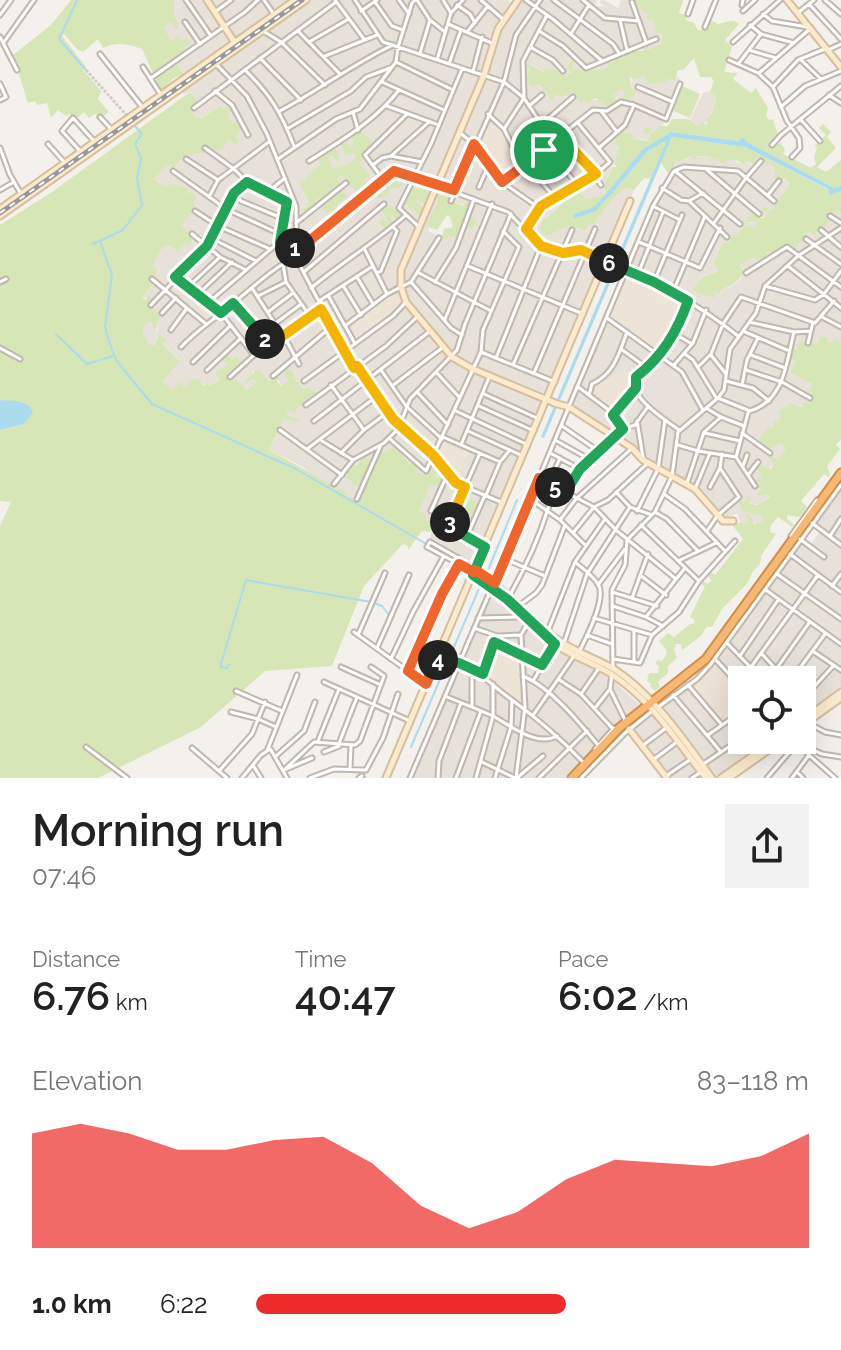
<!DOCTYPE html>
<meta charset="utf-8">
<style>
:root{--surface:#fff;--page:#f2f2f2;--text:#222;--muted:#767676;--accent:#ed2c29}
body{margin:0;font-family:Raleway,sans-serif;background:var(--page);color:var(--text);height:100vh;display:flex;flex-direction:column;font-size:30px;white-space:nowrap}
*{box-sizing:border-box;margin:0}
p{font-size:26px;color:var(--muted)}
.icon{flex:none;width:44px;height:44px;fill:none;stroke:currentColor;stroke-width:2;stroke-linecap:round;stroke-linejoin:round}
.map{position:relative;height:778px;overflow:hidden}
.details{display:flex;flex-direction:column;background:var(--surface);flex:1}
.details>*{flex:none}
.controls{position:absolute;left:728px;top:666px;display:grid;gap:16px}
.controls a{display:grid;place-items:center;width:88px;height:88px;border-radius:0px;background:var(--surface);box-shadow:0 8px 32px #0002;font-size:40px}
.pin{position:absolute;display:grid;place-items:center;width:68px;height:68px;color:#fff;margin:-34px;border:4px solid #fff;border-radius:50%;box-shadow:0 2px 8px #0007}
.km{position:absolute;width:40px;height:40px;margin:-20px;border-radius:50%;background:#222;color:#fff;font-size:22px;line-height:40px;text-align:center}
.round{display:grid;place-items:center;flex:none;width:84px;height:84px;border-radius:0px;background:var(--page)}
.head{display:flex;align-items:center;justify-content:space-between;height:136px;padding:0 32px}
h1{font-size:44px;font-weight:600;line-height:60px}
.metrics{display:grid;grid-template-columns:repeat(3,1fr);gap:12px;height:136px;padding:8px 32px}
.metrics div{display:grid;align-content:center}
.metrics b{font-size:40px;font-weight:600}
.metrics small{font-size:22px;font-weight:400}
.metrics p{font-size:22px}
.chart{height:224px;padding:16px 32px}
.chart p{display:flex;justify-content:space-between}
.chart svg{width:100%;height:144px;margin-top:8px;fill:var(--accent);opacity:.7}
ul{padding:0 32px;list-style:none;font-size:26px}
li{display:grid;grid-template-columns:128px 96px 1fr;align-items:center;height:60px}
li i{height:20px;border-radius:10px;background:var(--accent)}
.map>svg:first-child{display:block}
</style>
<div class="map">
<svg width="841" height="778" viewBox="0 0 841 778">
<rect width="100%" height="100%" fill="#f4f0eb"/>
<path fill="#e8e1d9" d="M174,0H291L185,75L178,64L179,58L190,43L171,42L164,27L171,22L174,15Z
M311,0H508L514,5L497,28L483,76L398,269L399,285L374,301L344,326L355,344L390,321L405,305L448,356L457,364L544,400L475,565L429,540L435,521L425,520L418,511L430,485L439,487L442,470L438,478L430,467L424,476L416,472L420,467L410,464L402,450L387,452L373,461L362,460L354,466L350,483L361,488L356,498L346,496L299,465L269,450L284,419L294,422L299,420L286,414L303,389L293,376L296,373L293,371L289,381L281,387L277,374L270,381L245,368L252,375L245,382L246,384L253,379L256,382L247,390L227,372L230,370L233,373L227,365L215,373L220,378L209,386L196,381L184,387L171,390L163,380L180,360L163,343L158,335L153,345L148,344L143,330V325L151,320L156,332L158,331L148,305L153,299L142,297L155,283L151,279L153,267L163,247L171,246L175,250L181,225L186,217L187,188L165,186L153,179L167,164L173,168L184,156L235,138L232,124L224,110L220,106L200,118L195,117L191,109L198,101L190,92L184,94L182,91Z
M521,0H598L593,6L605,7L600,3L601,0H604L618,8L621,0H633L649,12L663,35L662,43L656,47L630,52L623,58L606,63L609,66L602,70H574L572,66L576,60H572L567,65L572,74H568L567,78L559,73L544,72L531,64L526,65L530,68V83L543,88L547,95L556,97V94L573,92L585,100H617L613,96L621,88L625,92L636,89L631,88L632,76L637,79L644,76L647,84L668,79L675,81L677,77L681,80L663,124L656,132H644L650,135L649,140L633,138L624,133L614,137L616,138L614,143L619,149L620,156H616L604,185L606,194L585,199L579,192L545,217L548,234L569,226L580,230L588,222L597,219L605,207L626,188L634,190L547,394L467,363L446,349L407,299L404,270L435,197L438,198L427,226L429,227L428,231L447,241L449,236L463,231L465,226L474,220L470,218L464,220L469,206L449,201L451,192L438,188L485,78L501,30Z
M710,91L716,100L708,122L698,126L690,120L703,93Z
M691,156L731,159L743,165L748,160L756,164L755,159L757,157L775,167L777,171L775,176L790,183L771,211L765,207V211L768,212L765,218L760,216L748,223L757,222L755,228L744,225L728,245L724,242L719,271L702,276L692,289L722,293V289L731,287L740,280L744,272L740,265L751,258L762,260L765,251L789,246L804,239L810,232L817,236L818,229L830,219L828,214H833L836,209L841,212V342H819L808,345L796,360L795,368L801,378L813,385L814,398L810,403L778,412L781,418L774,428L758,439L771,449L779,443L786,448L778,460L771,455L774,464L762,474L761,490L757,493H769L770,496L759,504H752L748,499L744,503V511L760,514L765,519L759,525L748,519V523L741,525L737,513L724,520L703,494L570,409L607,321L660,360L664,349L679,331L690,300L668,286L630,268L661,194L676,171L673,163L675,160H686Z
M841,487V690L802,717V680H742V686L717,659L800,541L809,547L821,530L814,525Z
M492,592L506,601L557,651L609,677L640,705L613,729L567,778H412Z
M688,688L721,727L742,712V740H769L717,776L660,708Z
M651,714L701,778H669L631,730Z"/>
<path fill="#ede3d6" d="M488,117L502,130L523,165L502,180L476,144Z
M628,273L686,302L676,326L659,355L609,318Z
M399,290L402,303L391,315L355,340L347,326Z
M625,369L633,380V389L613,412L595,400L591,394L593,386Z
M443,440L469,451L457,480L436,454Z
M496,643L520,657L522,704L485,674Z
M715,663L742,690V706L721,722L692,688Z"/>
<path fill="#d7e6b6" d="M71,0H174V15L179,25L175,29L171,22L164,27L171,41L179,36L182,41L187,38L191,43L186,47L189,51L179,58L181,62L178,65L184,74L174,78L161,91L142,49C128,44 117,41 103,48L98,39L83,52L77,49L64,34L62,36L86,67L83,70L101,91L98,99L109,112L102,117L95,114L89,118L84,112L77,118L69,114L66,116L58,110L51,118L47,103L37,105L35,101L28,103L13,55L51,25Z
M633,0H683L679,13L687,16L686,20L694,23L698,30H702L712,21L718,24C726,23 732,17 739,24L725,40L732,47L724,72L738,73L733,79L751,93L756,88L768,108L766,116L769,120L773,119L778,135L771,146L781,143L785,150L783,154L811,168L816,164L814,158L817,147L814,146L826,135L819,128L823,124L831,132L827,137L836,148L817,167L826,172L841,160V186L834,188L746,142L743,137L740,141L671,132L643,149L610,196L647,152L668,139L651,179L644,178L634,190L626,188C612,199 602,210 594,225L588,223L585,230L569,226L546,236L540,233L542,221L563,204L562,202L579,192L585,199L606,194L604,186L612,167H616L614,161L616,156H620L616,152L619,148L614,143L616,138H611L621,130L632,135L633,138L647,141L650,135L643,132L647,126L652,129L649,133L656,131L660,126H668L672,119H688L698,126L703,123L706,125L708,122L705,119L711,115L716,99L710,91L714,81L711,77H700L694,58L683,70H678L675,81L668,79L666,82L647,84L644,76L637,79L630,77L631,88L636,89V93L625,103L622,101L625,92L621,89L613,96L618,101L609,107L595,98L588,103L585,100L581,103L573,92L561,97L557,94L551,101L543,88L538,85L531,87L530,84L525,83L530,69L526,67V65L530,64L543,72L546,68L560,72L567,78L568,74H572L567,65L572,60L576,61L572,66L574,70H603L609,65L604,61L613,62L615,57L623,58L626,51H643L647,46L649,49L661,44L663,35L660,32L656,33L654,20L647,18L649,12L645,13Z
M682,86L700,94L690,118L672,110Z
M190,92L198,101L191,109L195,117L201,118L220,106L224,110L230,105L233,111L227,114L232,123L239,121L243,128L235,137L240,141L236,145L229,140L222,149L184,156L173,169L167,165L153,179L165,186L174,184L187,188V193H195L194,210L181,225L194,238L189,245L185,243L178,252L171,246L163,247L153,266L158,271L151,279L155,282L142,297L146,300L148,296L154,299L149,305L161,316L156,324V332L151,321L144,325L143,331L148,344L154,345L159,334L166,339L163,344L180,361L163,381L171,389L180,382L184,387L192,379H198L204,386L207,383L209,386L220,379L215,373L227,365L222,358L226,355L232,360L237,356L244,364L234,373L231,370L228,372L247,390L256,382L253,379L246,384L244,382L251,375L246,366L253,374L259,369L269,381L277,374L280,378L277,381L281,387L288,380L283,371L285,368L296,373L293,376L303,389L309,387L316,394L304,407L298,405L295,413L288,410L287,415L301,420L294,422L284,419L269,450L347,493L346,496L356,498L360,488L350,483L351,480L343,475L350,465H357L364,457L373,460L378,450L387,452L394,444L410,464L414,462L420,467L416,472L424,475L430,466L438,470L435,476L438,478L442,469L446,474L440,487L430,485L419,511L426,515V521L431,519L435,521L430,532L422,531L408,550V546L403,544L364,586L332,666L265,671L201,727L98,778H0V526L11,502L0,501V430L24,424L25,403L0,400V225L52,192Z
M361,130L371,141L369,149L363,154L364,158L359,163L369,175L364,180L370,188L362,195L347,184V177L344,179L341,176L337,179L341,185L335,190L332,189L324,199L319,197L315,201L317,205L305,214L302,209L310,205L299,181L307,180L306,177L321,164L317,158L329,150H336L340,155L338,157L340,161L337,163L332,155L328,158L332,168L349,164L356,157L353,153L345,156L341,143L345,140L350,147L354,143L351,137Z
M672,137L745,147L829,190L841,191V212L836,210L833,215L828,214L830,218L823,229H818L817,236L810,232L793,249L786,245L774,253L766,251L767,257L762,260L751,258L740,265L744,272C738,282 733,286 722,289L720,294L714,291L715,298L693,291L692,289L702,277L719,271L718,267L713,265L723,242L729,244L733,234L736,235L744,225L755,228L757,222H745L753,211L761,218H765L768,212L760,213L764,206L771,211L790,183L784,179L775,178V167L757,157L755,165L748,160L743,165L738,161L726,159L725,163L720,162V158L714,160L709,157L696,156V160L691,156L682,161L675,160L674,167L668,173L661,163Z
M395,173L397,174L395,180L402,183L400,187L389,189L388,196L385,195L379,200L377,198L382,189H376V183L380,179L387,182L385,178Z
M422,186L429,193L424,203L417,200L416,203L425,208L421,217L404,203L412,187L420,189Z
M438,188L451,193L449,206L452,202L464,206L466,201L469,206L465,220L472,216L477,221L472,229L465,226V237L460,235L458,239L449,236L447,241L442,238L444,229L453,227L450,217L447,215L437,230L426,226L438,199L435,197Z
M340,189L346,196L337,205L338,215L334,218L319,206Z
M385,205L398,209L404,215L397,220L392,215L389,216L394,223L385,230L378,222L383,218L386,222L388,220L380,209Z
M820,336L827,337V342H833L834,339L841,342V439L836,445L840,449L827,466L830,474L829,477L824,474L801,501L807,507L800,517L787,515V519L794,525L792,527L778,517L771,525L770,532L776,534L761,556L760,564L753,571L747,584L722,609L712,627H706L701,636L682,650L681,644H676L674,649L677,658L668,666V673L658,682L660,687L655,691L650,686L651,684L647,681L649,673H658L659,666L656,664L657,660L662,661L667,654L666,649L659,641L668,633L674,637L690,624L695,623L694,619L690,617L703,590L705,586L701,584L703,581L708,584L712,580L707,575L710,572L715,575L743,539L731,523H748L746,514L751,516L754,524L763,522L762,516L744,511L738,502L741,500L744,503L748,495L751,498L749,503L757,505L770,497L769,494L759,496L757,494L761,490L756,482L762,474L755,469L758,465L771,469L774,464L768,457L770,454L778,460L786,448L779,443L771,449L758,440L768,427L774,428V421L777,422L781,418L778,412L791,403L800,407L806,402L810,403L814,398L809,391L812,384L791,373L796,360L789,357L791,351L797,350L800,340L808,345L819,342Z
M462,499L476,501L474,515L465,514L463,517L455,514Z"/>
<path fill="#acdbed" d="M671,132L739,141L743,137L747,142L834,188L841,186V191L830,195L828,189L745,147L672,137L544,438L541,437L667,140L647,152L610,196L606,194L643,149Z
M0,400C12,401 29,399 33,413L24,424L0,430Z"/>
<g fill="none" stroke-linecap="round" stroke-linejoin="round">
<path stroke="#acdbed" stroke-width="2" d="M77,0L59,39L86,70
M100,241L112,275L105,327L110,344L116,360L152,404L296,469L428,545
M93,244L123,230L142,205L137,178L141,159L135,144L142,134L134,125
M56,334L87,364L113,356
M486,575L517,500
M374,603L382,606L389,615
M229,664L227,668L220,667L246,580L371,602
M411,747L481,584"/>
<path stroke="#acdbed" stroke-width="4" d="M575,216L595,209L611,191"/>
<path stroke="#d2cdc7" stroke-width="3" stroke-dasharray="3 1.5" stroke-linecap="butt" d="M86,70L129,118"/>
<g stroke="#c0b7ae" stroke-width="7">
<path id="street" d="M186,0L211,36
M264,0L273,13
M335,0L364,39
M355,0L383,42L504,82L524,98L504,129
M399,0L409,14
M417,0L430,20L445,32
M443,0L451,13
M481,0L504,20
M526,0L554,20L601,60
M554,0L613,44L619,53
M583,0L605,18L639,21
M825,0L841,14
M375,2L392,26L403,30
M632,2L646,42
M809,4L841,39
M457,5L470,14L475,23
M742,5L743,0
M361,11L377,0
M743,11L755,0
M215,12L231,0
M799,12L814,0
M688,14L693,0
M763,14L772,21L807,27
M0,15L11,0
M547,15L523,61L524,98L553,142
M620,20L627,50
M185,22L200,44
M448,24L494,44
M750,25L761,34L794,43
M705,27L716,0
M263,31L281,42L325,85
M298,31L340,74
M539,31L563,46L586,68L656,39
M467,32L488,6
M572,32L589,5
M0,37L17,70
M4,42L34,0
M309,42L347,20
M733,42L780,0
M530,47L553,60L563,71
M749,50L776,58
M828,50L841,44
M420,53L430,20
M100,54L143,108
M325,56L377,35
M260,58L301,100
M437,60L451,13L463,0
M729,60L758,73L773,87L787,121L799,138L800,148L792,157
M801,60L821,79
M396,62L451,89
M739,63L761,34
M449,64L461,30
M217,65L247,96L267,134L296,206L297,260L354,368
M143,67L161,95
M245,70C271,95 281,113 294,146
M473,72L482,37
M759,73L811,28
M151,78L245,12L258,0
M382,82L444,110
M0,84L6,97L0,100
M638,87L673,102
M773,87L798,60L827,48
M215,91L232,105L248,135
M829,95L841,103
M387,106L436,124
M529,106L542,95
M781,107L805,86L841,71
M194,108L336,2
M280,111C319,90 353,64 393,45
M601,111L617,132
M353,112L358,130
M488,114L504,129L514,149L555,198
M100,117L112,130
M801,120L820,141
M287,129L351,91L366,77L390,68
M459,132L474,144L502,182L539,208
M561,137L577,152L601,185
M48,144L65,163
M772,145L781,135L841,86
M600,147L625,125L634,105
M0,148L10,175L21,194
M205,148L234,169L247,182L287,202L280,242
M514,149L573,97
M544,150L562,166L577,185
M81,152L62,131L73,118L94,141
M391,156L422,162
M186,159L218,180
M278,159L336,119L360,109L396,62L398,47L412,3L415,0
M309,161C342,140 375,121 399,90
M373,165L382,158L391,156L429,122
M707,170L759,214
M173,171L226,209L280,234
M675,171L740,224
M382,178L365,155L407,114
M502,182L593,110L607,111L621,102L634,105L666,119L680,84
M479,187L489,164
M662,188L681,200L689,201L727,237
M0,190L14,182
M270,190L285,178
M235,194L241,201L284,219
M768,195L779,181
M209,197L218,180L270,141
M451,201L504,82L516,35L540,0
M689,201L703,193
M653,206L680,220
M195,211L218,226L270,249
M830,216L841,223
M296,223L346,183
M714,223L746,178L761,161
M419,227L399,208L431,144L462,69
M526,229L541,206L596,174L610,162L578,123
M821,230L841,247
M192,234L220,257L246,270
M211,238L256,261
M806,239L841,264
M639,242L700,268L720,228
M364,248L387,294
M296,252L383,179L397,171L508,212L541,246L563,253L581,250L607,260
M607,262C655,280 698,304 738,336
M283,264L286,282L310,316
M468,266L583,314
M788,266L841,308
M305,271L384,204
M377,273L381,271L397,231L393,227
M419,273L491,311
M746,273L787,247L841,287
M638,274L663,212
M175,277L221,313L254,355
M357,277L373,304
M152,279L206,324
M0,282L6,279
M411,282L439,238
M435,282L456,248L474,199
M654,282L682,215
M765,286L815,300L824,294L841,271
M188,287L220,257
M344,287L361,315
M252,288L275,324
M311,288C342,262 376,242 406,215
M673,292L705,216
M197,295L232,262
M258,296L286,282
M329,297L354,342
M319,301L373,266
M209,302L279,242L296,248
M233,303L270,345
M151,305L207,246L234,193L247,182
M268,312L293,293
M162,313L176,298
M822,317L841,327
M607,318L682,372L703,410
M445,319L492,204
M749,322L794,332L811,331
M345,326L387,294L411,282L451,328L462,335
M171,330L187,308
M743,331L787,350
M261,334L300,305
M675,334L692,344
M284,336L299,364
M808,343L813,322
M181,347C195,332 209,323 225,310C248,292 270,270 296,256
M0,348L20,359
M621,349L647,368
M481,352L555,382
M685,354L693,360L717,399
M711,355L726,374
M751,355L785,368
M496,358L541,246
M193,362L231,325
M513,365L572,230
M674,365L693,343L706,310
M357,366L393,419L433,455L456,483L503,503
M698,367L711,354L723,324L741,297L815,323L834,301
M207,370L241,338
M381,370L406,406L442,439
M746,370L782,382L810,398
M436,372L460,398
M534,373L595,229
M273,376L331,327
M230,377L254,355L321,309
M304,381L393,316L406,302
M726,381L753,388L769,401
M331,385L364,430
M742,385L747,360L758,338
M392,386L442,348
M577,386L610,411L623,429
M418,393L448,425
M484,394L539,419
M589,395L592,384C614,374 619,354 627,332
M718,398L750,411C785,400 786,363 794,332
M306,405L386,346L417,317
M479,406L534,431
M706,408L721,417L744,426
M456,411L528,445
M748,413L736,457L755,486
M613,415L636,388
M314,421L429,332
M637,421L643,457
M400,425L410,399L457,350L465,324L511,214
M562,426L598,451
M280,430L342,475
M679,430C667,421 629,398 635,379C638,371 652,364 658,357C672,341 681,322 688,301
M468,431L523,456
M705,433L740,441
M742,433L770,453
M443,437L500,462
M389,438L426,471L481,352L483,330L519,247L503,231
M555,440L589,459
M322,441L353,460
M461,445L490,375
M678,445L698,451L736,457
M307,449L377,396
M341,453L364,430L388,412
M550,453L580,469
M743,466L747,455
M748,475L758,462
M539,478L594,507L616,530L676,579
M549,483L560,458
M687,483L704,432L721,417
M334,484L353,460L384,443L401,426
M710,487L720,468L722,454
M695,489L710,453
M616,492L630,507L652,515
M565,493L589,459L623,429L635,425L647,408
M664,494L685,509L725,551
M486,495L500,462L510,450
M357,499L380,447
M530,499L560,520L585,545
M431,511L448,473
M637,511L658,469L665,420
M655,512L667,519L698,551
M438,520L485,547
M560,520L576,499L630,450
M812,523L841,545
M641,525L699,581
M448,526L480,453
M707,531L718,515L739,497L720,468
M573,533L594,507L608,500L648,463
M467,536L485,495
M791,536L817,500
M830,536L841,519
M800,539L824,557
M790,554L841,592
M505,559L545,576
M678,561L716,543
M575,562C582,568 593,576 598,584C607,598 587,636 580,650
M472,571L427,547L430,542L476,568
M777,574L841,619
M640,575L666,595
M495,583L653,206L674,171L684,167L738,171L774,201
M598,585L625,549
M832,586L841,574
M766,590L841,644
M612,592L657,606
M510,595C529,561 545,525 554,487
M632,598L648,554
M520,605L536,593L542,585L565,525
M613,606L646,617L663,626
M646,617L685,568
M478,618L522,617
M594,618L652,635
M474,628L497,636L521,635
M634,630V662
M548,631L575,562L605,519
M354,632L426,684
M358,635L385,573
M587,635L612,644
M494,642L542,665
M564,643L587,574L630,507
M727,643L763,680
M377,648L409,575
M814,652L841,670
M762,654L786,680
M740,656L778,600
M391,659L413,612L444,556
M613,659L640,663L652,635L679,612L699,581L735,541
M715,659L742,688
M436,660C475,660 484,681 512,700C538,719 560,738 583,762
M341,667L381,685
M751,667L818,575
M777,668L809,623
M613,669L612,590L625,565L627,540L655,512L672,476L678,432L718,398L724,390L730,349L756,313L765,286L798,256L841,228
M408,671L442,594L459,564
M483,673L497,636
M523,676C551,688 579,722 598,745
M558,679L581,694L613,729
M791,680L825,634
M533,681L555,644
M324,682L410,721
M688,685L722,725
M610,689L625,720
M236,691L282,711
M581,694L599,668
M673,695L721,752
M445,696C461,703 478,709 493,716C511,726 536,747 557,736
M802,700L834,665
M472,707V671
M595,708L610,689L612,674
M657,708L697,679L710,665L841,485
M231,712L258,719L276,727
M534,714L574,656
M808,723L825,732L841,735
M708,735L742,711
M797,740L809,755L835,778
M318,741L339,689
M338,746L357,697
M642,746L666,728
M805,746L822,754L841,757
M86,747L127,778
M192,748L227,778
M595,749L614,728
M271,750L287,778
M267,751L297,675
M324,752L339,746
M275,757L304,731L315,702
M653,760L677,742
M482,762L515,778
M253,765L261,778
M702,765L742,738
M350,768L351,745
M286,769L312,758
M219,771L252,734L265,702
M283,771L314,742L355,745L360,741L384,676L371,667
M797,772L803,778
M666,776L691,759
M518,777L543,756
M242,778L261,755L270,749
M310,778L334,769L366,770L383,738L398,694
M359,778L362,776
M410,778L492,587
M438,778L439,761L461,703
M456,778L481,711
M476,778L493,716V684
M495,778L511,727L512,700
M516,778L525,707L521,635L529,621
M539,778L587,731
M581,778L625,733L651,712
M692,778L701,772
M767,778L799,741
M792,778L809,755"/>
</g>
<g stroke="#d4bf9f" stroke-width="9">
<path id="secondary" d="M207,0L235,43
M518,0L498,29L484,75L401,270V287L406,302L452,357L473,369L555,403
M787,0L841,67
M0,209L295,0
M0,216L306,0
M554,403L569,407L632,448L643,460L695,489L723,521H733
M475,570C505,589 527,615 554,637C573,652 594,657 614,669C654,695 684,740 712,778
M473,575C503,594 525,620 552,642C570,656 592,662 611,674C651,699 677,742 706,778
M802,721L841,692
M802,726L841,698
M629,729L667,778
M386,778L630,201
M721,778L775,740
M729,778L783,740"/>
</g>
<g stroke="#d58c44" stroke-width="11">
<path id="highway" d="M572,778L619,728L706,659L841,473"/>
</g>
<use href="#street" stroke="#fff" stroke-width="3"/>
<use href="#secondary" stroke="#fceace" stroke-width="5"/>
<use href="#highway" stroke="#f5b975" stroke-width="7"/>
<g stroke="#999" stroke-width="5">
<path id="rail" d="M0,213L302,0"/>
</g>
<use href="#rail" stroke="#fff" stroke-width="2" stroke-dasharray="6" stroke-linecap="butt"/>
</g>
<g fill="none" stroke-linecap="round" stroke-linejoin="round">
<g stroke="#fff" stroke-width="16">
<path id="split-1" d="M295,248L296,252L394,171L454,190L474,144L502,182L544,150"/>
</g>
<g stroke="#fff" stroke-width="16">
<path id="split-2" d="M265,339L233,303L221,313L175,277L207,246L234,193L247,182L287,202L280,242L295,248"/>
</g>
<g stroke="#fff" stroke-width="16">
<path id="split-3" d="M265,339L270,345L321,309L354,368L357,366L393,419L433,455L456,483L465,487L450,522"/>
</g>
<g stroke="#fff" stroke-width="16">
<path id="split-4" d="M438,660L459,663L483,674L494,642L542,665L555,644L507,599L473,575L485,547L448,526L450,522"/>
</g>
<g stroke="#fff" stroke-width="16">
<path id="split-5" d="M438,660H436L426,684L408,671L442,594L459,564L474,572L475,570L495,583L539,478L555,487"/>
</g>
<g stroke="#fff" stroke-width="16">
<path id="split-6" d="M555,487L565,493L580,469L623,429L613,415L636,388V377C662,357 677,332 688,301L654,282L609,263"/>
</g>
<g stroke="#fff" stroke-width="16">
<path id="split-7" d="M544,150L561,137L596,174L541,206L526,229L541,246L563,253L581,250L609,263"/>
</g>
<use href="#split-1" stroke="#f0652b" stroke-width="10"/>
<use href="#split-2" stroke="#22a559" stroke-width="10"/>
<use href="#split-3" stroke="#f5b400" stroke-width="10"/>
<use href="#split-4" stroke="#22a559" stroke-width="10"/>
<use href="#split-5" stroke="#f0652b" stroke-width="10"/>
<use href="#split-6" stroke="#22a559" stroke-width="10"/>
<use href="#split-7" stroke="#f5b400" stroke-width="10"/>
</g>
</svg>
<div class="controls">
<a><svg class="icon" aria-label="locate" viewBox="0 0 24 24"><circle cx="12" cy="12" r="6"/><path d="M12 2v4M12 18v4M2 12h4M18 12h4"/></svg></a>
</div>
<div class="pin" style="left:544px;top:150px;background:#1e9e55"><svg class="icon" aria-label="arrive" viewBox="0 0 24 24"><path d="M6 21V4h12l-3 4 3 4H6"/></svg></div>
<b class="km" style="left:295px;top:248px">1</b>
<b class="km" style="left:265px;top:339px">2</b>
<b class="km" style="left:450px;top:522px">3</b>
<b class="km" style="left:438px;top:660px">4</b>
<b class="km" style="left:555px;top:487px">5</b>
<b class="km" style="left:609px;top:263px">6</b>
</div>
<section class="details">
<div class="head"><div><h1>Morning run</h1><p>07:46</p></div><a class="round"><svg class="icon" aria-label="share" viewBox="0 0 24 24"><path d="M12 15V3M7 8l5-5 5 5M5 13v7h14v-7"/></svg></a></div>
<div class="metrics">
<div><p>Distance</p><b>6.76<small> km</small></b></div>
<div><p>Time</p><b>40:47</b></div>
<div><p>Pace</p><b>6:02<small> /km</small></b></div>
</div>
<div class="chart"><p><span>Elevation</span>83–118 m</p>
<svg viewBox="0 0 160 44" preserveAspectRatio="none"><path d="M0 44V9L10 6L20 9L30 14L40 14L50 11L60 10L70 18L80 31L90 38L100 33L110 23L120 17L130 18L140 19L150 16L160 9V44z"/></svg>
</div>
<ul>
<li><b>1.0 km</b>6:22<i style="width:56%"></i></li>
</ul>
</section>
